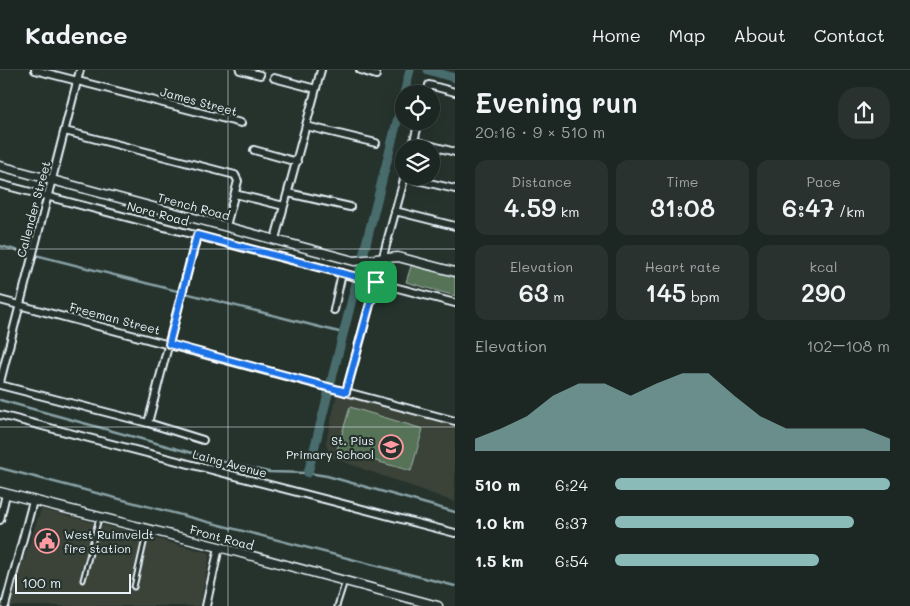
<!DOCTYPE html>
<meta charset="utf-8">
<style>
:root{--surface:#1c2622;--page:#29322f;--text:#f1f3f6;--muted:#a0a5a5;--line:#3a4340;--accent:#8bbbb9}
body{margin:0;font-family:Mali,sans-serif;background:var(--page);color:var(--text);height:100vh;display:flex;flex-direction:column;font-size:19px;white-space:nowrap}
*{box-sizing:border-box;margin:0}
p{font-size:16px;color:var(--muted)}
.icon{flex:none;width:28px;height:28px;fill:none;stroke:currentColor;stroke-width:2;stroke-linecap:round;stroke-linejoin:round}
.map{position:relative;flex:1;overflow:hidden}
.sheet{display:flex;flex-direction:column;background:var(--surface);width:455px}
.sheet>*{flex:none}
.fabs{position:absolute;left:395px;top:15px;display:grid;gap:10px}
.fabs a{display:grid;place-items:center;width:45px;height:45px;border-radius:50%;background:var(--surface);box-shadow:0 5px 20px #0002,0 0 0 1px var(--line);font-size:25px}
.scale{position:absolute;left:15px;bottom:12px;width:116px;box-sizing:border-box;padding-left:5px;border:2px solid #e8f1f8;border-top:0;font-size:14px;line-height:18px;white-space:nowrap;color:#e8f1f8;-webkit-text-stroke:4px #26332d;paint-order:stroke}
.pin{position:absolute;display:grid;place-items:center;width:42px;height:42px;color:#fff;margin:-21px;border-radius:10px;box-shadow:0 2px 8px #0006}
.round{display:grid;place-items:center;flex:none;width:52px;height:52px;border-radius:20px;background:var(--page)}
.headline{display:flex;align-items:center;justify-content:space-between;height:85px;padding:0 20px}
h1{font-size:28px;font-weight:600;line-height:38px}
.stats{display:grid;grid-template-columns:repeat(3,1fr);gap:8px;height:85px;padding:5px 20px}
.stats div{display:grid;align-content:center;border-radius:12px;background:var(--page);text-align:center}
.stats b{font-size:25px;font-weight:600}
.stats small{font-size:14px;font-weight:400}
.stats p{font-size:14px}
.chart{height:140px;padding:10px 20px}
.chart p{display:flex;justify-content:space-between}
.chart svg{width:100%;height:90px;margin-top:5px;fill:var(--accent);opacity:.7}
ul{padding:0 20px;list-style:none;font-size:16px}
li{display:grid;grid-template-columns:80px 60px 1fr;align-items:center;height:38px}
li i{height:12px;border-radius:6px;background:var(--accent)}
header{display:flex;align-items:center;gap:30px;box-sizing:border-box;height:70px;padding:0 25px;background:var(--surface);border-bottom:1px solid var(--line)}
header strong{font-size:24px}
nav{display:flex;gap:28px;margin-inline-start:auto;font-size:18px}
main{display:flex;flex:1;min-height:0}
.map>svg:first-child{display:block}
</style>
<header>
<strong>Kadence</strong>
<nav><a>Home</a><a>Map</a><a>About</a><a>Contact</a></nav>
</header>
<main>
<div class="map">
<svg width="455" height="536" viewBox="0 0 455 536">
<rect width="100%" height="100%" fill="#26332d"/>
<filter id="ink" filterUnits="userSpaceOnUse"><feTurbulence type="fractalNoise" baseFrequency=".02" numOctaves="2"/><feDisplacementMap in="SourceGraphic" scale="10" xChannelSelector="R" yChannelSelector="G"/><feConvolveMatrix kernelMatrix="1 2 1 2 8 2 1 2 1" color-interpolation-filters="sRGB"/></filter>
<g filter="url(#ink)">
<path fill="#3a4238" d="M337,324L455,356V432L330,387L326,373Z
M41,439L210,483L200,536H8Z"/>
<path fill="#577359" stroke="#a0b2a8" d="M412,193L455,205V226L406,212Z
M350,337L423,359L411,401L337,380Z"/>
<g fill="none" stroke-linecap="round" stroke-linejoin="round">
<path stroke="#88a1a5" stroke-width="2.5" d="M0,176L343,263
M0,330L232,394L269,402L308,403L327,406L455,442
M0,398L455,516"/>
<path stroke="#486c6d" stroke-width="9" d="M428,0L455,8
M308,403L410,0"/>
<g stroke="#e8f1f8" stroke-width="7">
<path id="service" d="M83,510L99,448
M134,517L147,460
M337,536L345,511"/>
</g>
<g stroke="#e8f1f8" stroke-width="10">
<path id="minor" d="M35,0L241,53
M240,0L260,5
M360,0L376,5
M274,8L316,19
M427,24L429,15L455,22
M306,56L376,73
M65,61L235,105L238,111L226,156
M414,71L455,82
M412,79L419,51
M254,80L297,92
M404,107L455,119
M0,114L455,233
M288,123L350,137
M235,124L284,136
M395,141L455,156
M275,169L321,0
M0,230L455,351
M334,240L342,203
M0,312L80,0
M0,315L148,353L203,370
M346,322L405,106
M0,345L455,463
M148,353L197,165
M0,450L6,424
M5,536L33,431
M206,536L219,477"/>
</g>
<g stroke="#e8f1f8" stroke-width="11">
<path id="tertiary" d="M0,96L354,191L398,187L455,202
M0,422L219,477L438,536"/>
</g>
<use href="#service" stroke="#26332d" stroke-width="3"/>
<use href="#minor" stroke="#26332d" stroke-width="6"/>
<use href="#tertiary" stroke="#26332d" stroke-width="8"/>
</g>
</g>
<g fill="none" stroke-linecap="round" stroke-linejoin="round" filter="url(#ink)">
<g stroke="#fff" stroke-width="10">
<path id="route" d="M197,165L376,212L346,322L169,274Z"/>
</g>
<use href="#route" stroke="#1a73e8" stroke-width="6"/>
</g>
<path fill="none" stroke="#e8f1f8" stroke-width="1" stroke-opacity="0.55" d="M228,0V536M0,179H455M0,357H455"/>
<defs>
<g id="school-ring" transform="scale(1.25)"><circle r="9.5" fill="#26332d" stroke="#ff9aa2" stroke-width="1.5"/><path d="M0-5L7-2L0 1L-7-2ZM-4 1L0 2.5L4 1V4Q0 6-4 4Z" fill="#ff9aa2"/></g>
<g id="civic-ring" transform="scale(1.25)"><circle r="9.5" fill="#26332d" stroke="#ff9aa2" stroke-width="1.5"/><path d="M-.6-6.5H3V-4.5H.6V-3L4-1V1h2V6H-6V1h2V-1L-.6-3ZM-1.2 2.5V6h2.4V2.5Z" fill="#ff9aa2"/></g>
</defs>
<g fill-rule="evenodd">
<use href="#school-ring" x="391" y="377"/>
<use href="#civic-ring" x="47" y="471"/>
</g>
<g text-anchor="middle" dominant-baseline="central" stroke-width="4.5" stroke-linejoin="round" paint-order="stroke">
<g font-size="12" fill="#e8f1f8" stroke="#26332d">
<text transform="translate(199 31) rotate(15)">James Street</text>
<text transform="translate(194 136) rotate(15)">Trench Road</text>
<text transform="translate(33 139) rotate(-75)">Callender Street</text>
<text transform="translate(158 143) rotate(15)">Nora Road</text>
<text transform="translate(115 248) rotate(15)">Freeman Street</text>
<text transform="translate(230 393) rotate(15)">Laing Avenue</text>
<text transform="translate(222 467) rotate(15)">Front Road</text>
</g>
<g font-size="12" fill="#e8f1f8" stroke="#26332d" text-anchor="end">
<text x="374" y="370">St. Pius<tspan x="374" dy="14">Primary School</tspan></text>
<text x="64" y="464" text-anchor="start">West Ruimveldt<tspan x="64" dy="14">fire station</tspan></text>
</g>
</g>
</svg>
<div class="fabs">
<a><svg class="icon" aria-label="locate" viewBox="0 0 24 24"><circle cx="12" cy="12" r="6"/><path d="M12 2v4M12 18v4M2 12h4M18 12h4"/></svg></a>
<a><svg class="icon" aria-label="layers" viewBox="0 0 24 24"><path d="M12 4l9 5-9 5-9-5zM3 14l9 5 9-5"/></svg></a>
</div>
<div class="scale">100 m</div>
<div class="pin" style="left:376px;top:212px;background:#1e9e55"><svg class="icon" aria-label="arrive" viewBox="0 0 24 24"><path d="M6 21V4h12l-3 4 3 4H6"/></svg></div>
</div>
<section class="sheet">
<div class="headline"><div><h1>Evening run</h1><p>20:16 · 9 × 510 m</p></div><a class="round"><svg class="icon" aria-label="share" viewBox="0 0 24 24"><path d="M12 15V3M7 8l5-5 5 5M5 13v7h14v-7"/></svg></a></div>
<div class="stats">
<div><p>Distance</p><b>4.59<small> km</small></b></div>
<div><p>Time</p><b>31:08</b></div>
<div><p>Pace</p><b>6:47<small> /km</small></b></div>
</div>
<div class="stats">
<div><p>Elevation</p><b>63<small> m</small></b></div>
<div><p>Heart rate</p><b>145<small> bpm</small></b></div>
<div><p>kcal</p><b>290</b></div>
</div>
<div class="chart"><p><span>Elevation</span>102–108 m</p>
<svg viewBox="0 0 160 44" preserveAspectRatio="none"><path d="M0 44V38L10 33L20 27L30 17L40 11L50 11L60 17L70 11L80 6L90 6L100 17L110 27L120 33L130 33L140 33L150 33L160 38V44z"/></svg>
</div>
<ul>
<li><b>510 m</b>6:24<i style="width:100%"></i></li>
<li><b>1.0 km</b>6:37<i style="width:87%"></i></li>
<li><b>1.5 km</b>6:54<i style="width:74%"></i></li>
</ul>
</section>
</main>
